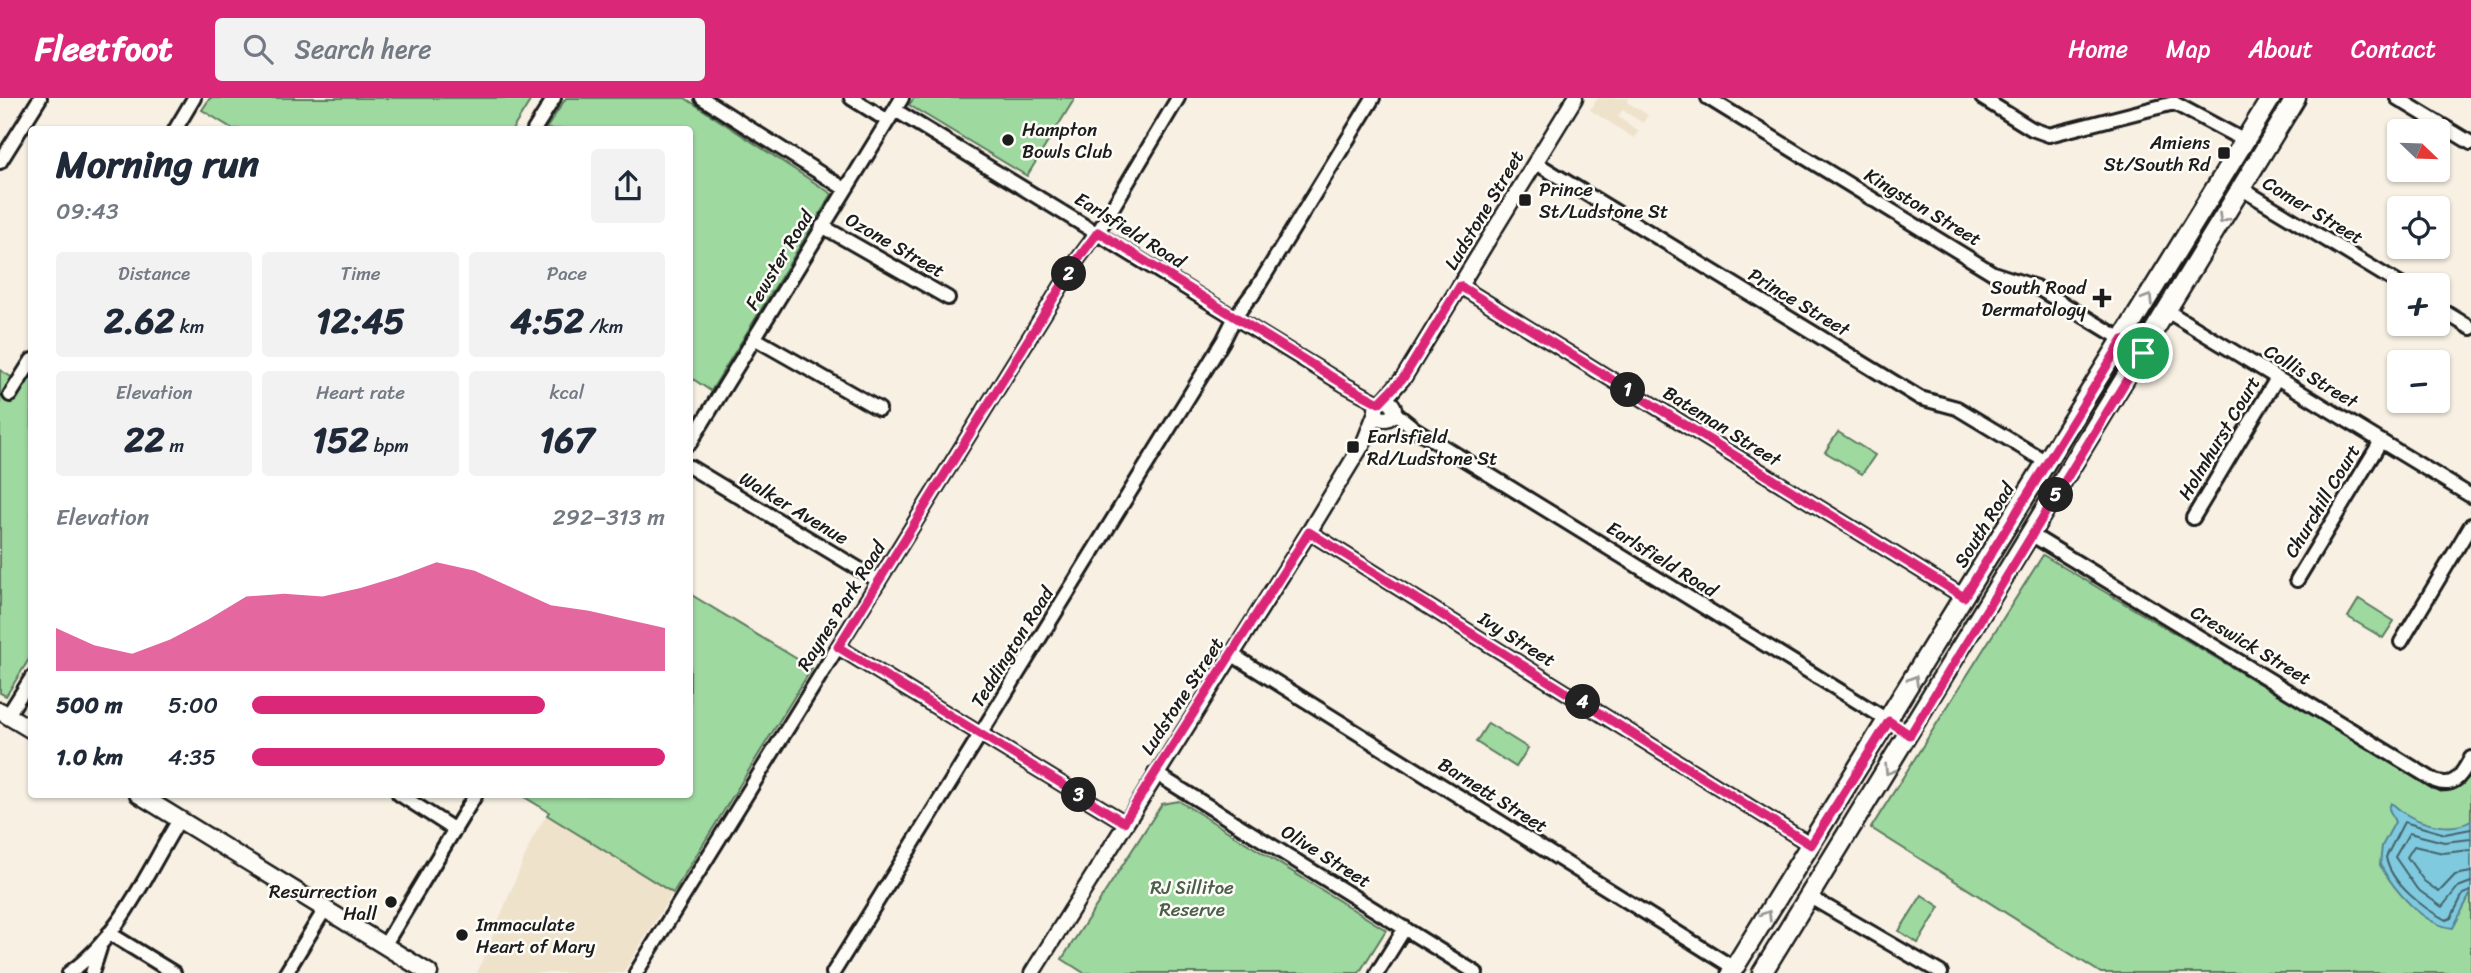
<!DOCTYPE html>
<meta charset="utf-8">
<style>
:root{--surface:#fff;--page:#f2f2f3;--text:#1f2937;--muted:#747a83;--accent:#db2777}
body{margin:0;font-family:Sriracha,sans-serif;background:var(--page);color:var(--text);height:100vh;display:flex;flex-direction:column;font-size:26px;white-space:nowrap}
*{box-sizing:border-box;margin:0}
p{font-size:23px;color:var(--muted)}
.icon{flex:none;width:38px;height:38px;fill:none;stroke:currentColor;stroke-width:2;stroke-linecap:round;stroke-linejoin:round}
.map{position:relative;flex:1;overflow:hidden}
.drawer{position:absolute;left:28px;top:28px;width:665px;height:672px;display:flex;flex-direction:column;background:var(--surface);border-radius:7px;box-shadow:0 2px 5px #0004}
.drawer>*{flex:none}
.needle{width:46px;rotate:113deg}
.fabs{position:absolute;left:2387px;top:21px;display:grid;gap:14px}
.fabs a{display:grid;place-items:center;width:63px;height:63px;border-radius:7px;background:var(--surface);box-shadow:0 2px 5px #0004;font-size:35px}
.pin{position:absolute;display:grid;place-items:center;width:60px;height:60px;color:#fff;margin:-30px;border:4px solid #fff;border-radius:50%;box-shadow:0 2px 7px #0007}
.km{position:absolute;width:35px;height:35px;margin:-18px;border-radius:50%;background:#222;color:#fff;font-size:19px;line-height:35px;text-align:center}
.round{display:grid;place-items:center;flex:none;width:74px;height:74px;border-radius:7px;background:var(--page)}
.head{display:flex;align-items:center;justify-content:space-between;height:119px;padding:0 28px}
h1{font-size:38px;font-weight:700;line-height:52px}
.stats{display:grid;grid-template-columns:repeat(3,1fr);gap:10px;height:119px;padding:7px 28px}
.stats div{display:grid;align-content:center;border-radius:7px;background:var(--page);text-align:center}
.stats b{font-size:35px;font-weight:700}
.stats small{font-size:19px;font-weight:400}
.stats p{font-size:19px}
.chart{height:196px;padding:14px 28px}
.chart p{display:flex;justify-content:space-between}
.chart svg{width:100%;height:126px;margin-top:7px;fill:var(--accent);opacity:.7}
ul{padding:0 28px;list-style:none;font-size:23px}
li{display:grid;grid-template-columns:112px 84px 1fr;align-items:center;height:52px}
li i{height:18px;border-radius:9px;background:var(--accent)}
header{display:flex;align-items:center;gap:42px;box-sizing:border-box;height:98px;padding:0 35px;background:var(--accent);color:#fff}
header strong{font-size:33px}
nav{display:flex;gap:38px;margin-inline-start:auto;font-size:24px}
.search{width:490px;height:63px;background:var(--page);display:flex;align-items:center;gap:18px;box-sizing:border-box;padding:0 24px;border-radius:7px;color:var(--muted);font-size:26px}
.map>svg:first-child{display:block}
</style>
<header>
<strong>Fleetfoot</strong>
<div class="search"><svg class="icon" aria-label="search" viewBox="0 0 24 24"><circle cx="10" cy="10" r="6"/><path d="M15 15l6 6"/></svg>Search here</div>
<nav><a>Home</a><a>Map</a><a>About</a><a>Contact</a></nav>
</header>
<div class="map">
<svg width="2471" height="875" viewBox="0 0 2471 875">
<rect width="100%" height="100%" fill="#f7f0e3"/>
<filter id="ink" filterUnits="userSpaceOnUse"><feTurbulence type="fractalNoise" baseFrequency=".0143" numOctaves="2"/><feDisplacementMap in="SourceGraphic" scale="14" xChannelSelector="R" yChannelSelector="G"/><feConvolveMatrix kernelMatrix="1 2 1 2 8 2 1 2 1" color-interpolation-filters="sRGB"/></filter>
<g filter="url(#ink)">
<path fill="#efe2cb" d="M1598,0H1629L1627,4L1648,17L1643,25L1622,12L1618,19L1639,33L1634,40L1590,12Z
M548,715L673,794L623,875H477L533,739Z"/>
<path fill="#9ed9a0" stroke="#5d7a5e" stroke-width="2" d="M210,0H532L512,32L233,31L202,12Z
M566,0H685L832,96L711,293L690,279V32L546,31Z
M914,0H1075L1027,78L909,7Z
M0,272L24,287L32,276L31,558L6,598L0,595Z
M1838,334L1875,357L1862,376L1825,354Z
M2043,457L2441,694L2463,686L2471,673V875H2101L1871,730Z
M690,496L812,570L673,795L547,717L549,714L521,697L690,696Z
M2359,501L2394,523L2383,540L2348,519Z
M1488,625L1528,650L1516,669L1476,644Z
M1179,703L1386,832L1359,875H1084L1062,861L1162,706Z
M1922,797L1940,809L1918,845L1899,833Z"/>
<path fill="#7fcadf" stroke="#578491" stroke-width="2" d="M2391,705C2396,708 2399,712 2404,715C2423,727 2452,734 2471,723V795L2453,830C2422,827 2394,791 2380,767L2382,748L2395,724L2389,711Z"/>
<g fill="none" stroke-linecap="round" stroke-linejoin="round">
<path stroke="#44626a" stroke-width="2" d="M2471,731L2445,736L2404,724L2386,759C2390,785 2424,811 2446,822L2451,820L2463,796L2471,793
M2471,741L2444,744L2409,735L2395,759L2417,791L2442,809L2458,789L2471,784
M2471,752L2443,755L2414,748L2407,759L2424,783L2439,794L2455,777L2471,774"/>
<g stroke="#1c1c1c" stroke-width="18">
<path id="minor" d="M702,0L845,91
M851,0L888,23
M1708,0L1993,175L2036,189L2123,242
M1982,0L2032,31L2049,37L2174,5L2245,43
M2397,0L2471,45
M895,12L1345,287L1379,305
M175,32L194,0
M534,32L554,0
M0,64L40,0
M1536,65L1920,300L1957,310L2048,365
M2242,91L2401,187
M822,128L948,200
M1460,188L1964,499
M1252,198L1373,0
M2438,210L2471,230
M2167,213L2471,398
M754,240L879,311
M10,297L32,262
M1394,314L1415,331L1889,623
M690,345L902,0
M690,369L879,483
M2193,420L2277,280
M1309,434L1811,747
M2032,437L2435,683C2456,691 2462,675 2471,660
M2297,482L2381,343
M2401,544L2471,427
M838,549L1124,724
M1231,556L1734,870
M8,617L32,579
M1155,675L1476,875
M399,696L455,732
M1810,799L1941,875
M109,835L174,875
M384,848L476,696
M69,875C120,839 147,774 179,722
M92,875L100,850
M286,875L325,811
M636,875L1078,161L1098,134L1178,0
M833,875L1223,243L1235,219L1254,193
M1377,875L1405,830"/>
</g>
<g stroke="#1c1c1c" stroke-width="19">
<path id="tertiary" d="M1383,303L1404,279L1575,0
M1376 312a9 9 0 1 1 18 0a9 9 0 1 1-18 0Z
M1032,875L1309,434L1365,342L1376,314"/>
</g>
<g stroke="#1c1c1c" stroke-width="21">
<path id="secondary" d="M0,613L32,632
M138,696L429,875"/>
</g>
<g stroke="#1c1c1c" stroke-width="23">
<path id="primary" d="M1731,875L2271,0
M1762,875L2296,0"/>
</g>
<use href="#minor" stroke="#fdfcf7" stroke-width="12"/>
<use href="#tertiary" stroke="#fdfcf7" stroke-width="14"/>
<use href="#secondary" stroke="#fdfcf7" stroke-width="16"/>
<use href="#primary" stroke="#fdfcf7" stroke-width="18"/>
</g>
<defs><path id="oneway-chevron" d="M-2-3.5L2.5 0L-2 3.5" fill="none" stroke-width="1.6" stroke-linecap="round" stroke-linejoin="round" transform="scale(1.75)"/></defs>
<g stroke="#989794">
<use href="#oneway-chevron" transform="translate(2223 121) rotate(121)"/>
<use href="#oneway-chevron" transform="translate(2148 201) rotate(-58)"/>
<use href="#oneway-chevron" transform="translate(1914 582) rotate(-59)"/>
<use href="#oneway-chevron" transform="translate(1889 672) rotate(122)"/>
<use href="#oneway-chevron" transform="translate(1767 817) rotate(-58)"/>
</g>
</g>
<g fill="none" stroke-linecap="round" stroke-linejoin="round" filter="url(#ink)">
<g stroke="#fff" stroke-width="14">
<path id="route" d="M1098,134L1345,287L1379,305L1404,279L1460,188L1964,499L2123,242L2143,255L1910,637L1889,623L1811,747L1309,434L1124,724L838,549L1078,161Z"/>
</g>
<use href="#route" stroke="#db2777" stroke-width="9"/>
</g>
<g fill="#1c1c1c" stroke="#fdfcf7" stroke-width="2.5">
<circle cx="1008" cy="42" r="7"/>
<rect x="2217" y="48" width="14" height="14" rx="3.5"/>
<rect x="1518" y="95" width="14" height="14" rx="3.5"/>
<path d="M2098.5 189.5h7v7h7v7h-7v7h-7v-7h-7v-7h7z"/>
<rect x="1346" y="342" width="14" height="14" rx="3.5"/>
<circle cx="391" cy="804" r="7"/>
<circle cx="462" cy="837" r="7"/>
</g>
<g text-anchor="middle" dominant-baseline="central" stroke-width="5" stroke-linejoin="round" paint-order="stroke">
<g font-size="19" fill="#1c1c1c" stroke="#fdfcf7" text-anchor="start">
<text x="1022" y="31">Hampton<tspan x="1022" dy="22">Bowls Club</tspan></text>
<text x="2210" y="44" text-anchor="end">Amiens<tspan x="2210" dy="22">St/South Rd</tspan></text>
<text x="1539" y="91">Prince<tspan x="1539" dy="22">St/Ludstone St</tspan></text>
<text x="2086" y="189" text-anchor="end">South Road<tspan x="2086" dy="22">Dermatology</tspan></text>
<text x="1367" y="338">Earlsfield<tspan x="1367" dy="22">Rd/Ludstone St</tspan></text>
<text x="377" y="793" text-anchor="end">Resurrection<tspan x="377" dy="22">Hall</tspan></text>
<text x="476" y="826">Immaculate<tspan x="476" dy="22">Heart of Mary</tspan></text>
</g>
<g font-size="19" fill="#1c1c1c" stroke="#fdfcf7">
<text transform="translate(1923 109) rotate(31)">Kingston Street</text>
<text transform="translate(1484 112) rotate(-59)">Ludstone Street</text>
<text transform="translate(2313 112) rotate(31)">Comer Street</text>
<text transform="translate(1130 132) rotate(32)">Earlsfield Road</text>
<text transform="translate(895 147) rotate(30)">Ozone Street</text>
<text transform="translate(779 162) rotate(-59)">Fewster Road</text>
<text transform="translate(1799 204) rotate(31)">Prince Street</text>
<text transform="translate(2311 278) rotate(31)">Collis Street</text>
<text transform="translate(1722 328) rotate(32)">Bateman Street</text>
<text transform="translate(2219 340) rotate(-59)">Holmhurst Court</text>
<text transform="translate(2322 403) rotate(-59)">Churchill Court</text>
<text transform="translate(794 410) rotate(31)">Walker Avenue</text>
<text transform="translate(1984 427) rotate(-58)">South Road</text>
<text transform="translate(1662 461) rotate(32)">Earlsfield Road</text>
<text transform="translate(841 508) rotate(-58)">Raynes Park Road</text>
<text transform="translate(1517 541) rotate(32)">Ivy Street</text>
<text transform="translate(2251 547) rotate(31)">Creswick Street</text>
<text transform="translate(1012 549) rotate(-58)">Teddington Road</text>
<text transform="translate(1182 598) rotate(-57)">Ludstone Street</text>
<text transform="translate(1493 697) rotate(32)">Barnett Street</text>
<text transform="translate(1326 758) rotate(32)">Olive Street</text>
</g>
<g font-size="19" fill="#4a5e4a" stroke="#fdfcf7">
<text x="1192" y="789">RJ Sillitoe<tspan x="1192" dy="22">Reserve</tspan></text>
</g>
</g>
</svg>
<div class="fabs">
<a><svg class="needle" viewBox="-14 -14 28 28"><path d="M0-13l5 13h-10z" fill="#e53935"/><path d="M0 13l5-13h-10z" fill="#747a83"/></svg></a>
<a><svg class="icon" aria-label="locate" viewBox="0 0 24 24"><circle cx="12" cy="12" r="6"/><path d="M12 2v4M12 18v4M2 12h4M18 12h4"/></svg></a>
<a>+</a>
<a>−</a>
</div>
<div class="pin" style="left:2143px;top:255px;background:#1e9e55"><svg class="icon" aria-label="arrive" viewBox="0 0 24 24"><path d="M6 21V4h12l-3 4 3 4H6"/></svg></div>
<b class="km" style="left:1628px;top:292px">1</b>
<b class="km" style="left:1069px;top:176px">2</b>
<b class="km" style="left:1079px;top:697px">3</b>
<b class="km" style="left:1583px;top:604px">4</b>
<b class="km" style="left:2056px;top:397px">5</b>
<section class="drawer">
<div class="head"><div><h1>Morning run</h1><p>09:43</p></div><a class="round"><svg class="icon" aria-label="share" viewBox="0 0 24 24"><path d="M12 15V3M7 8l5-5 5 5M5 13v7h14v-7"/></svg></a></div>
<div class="stats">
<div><p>Distance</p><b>2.62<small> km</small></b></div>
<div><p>Time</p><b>12:45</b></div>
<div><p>Pace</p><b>4:52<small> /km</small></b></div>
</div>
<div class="stats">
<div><p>Elevation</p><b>22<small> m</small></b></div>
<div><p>Heart rate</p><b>152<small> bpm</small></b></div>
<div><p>kcal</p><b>167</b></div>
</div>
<div class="chart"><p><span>Elevation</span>292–313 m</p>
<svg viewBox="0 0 160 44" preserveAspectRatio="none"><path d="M0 44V29L10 35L20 38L30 33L40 26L50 18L60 17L70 18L80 15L90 11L100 6L110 9L120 15L130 21L140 23L150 26L160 29V44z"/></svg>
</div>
<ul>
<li><b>500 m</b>5:00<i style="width:71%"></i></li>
<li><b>1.0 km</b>4:35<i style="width:100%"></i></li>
</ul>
</section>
</div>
